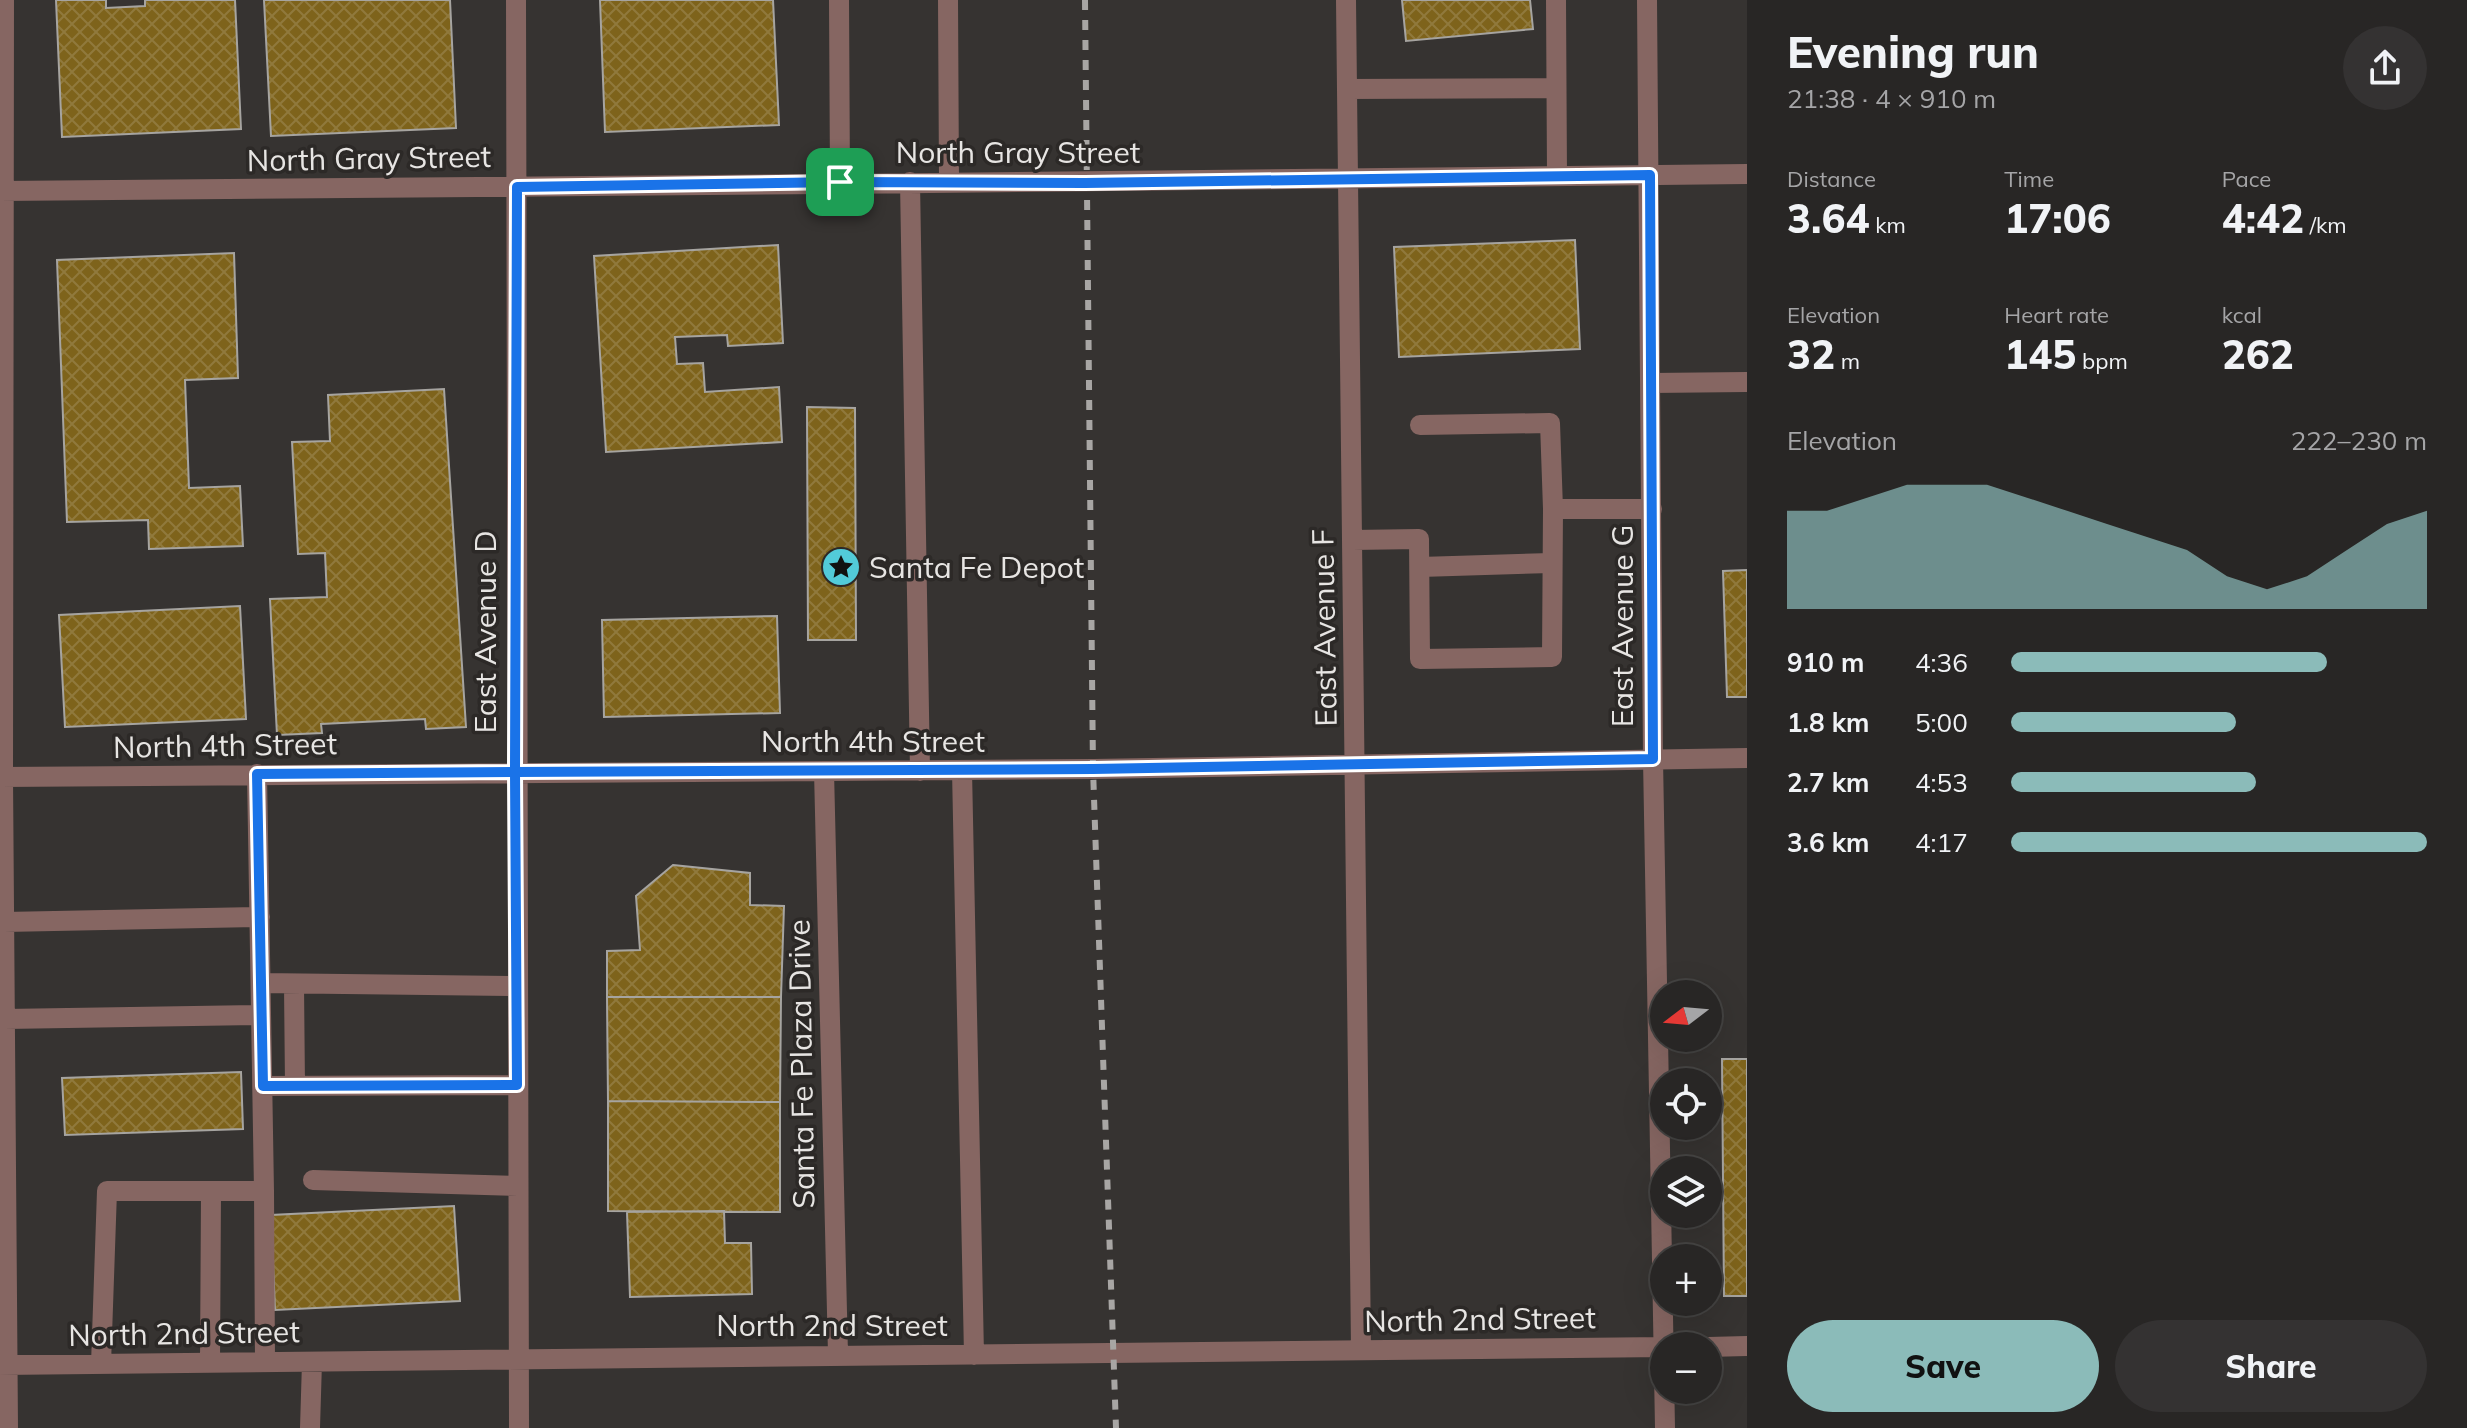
<!DOCTYPE html>
<meta charset="utf-8">
<style>
:root{--surface:#282625;--page:#343232;--text:#f1f3f6;--muted:#a5a5a7;--line:#444342;--accent:#8bbbb9}
body{margin:0;font-family:Mulish,sans-serif;background:var(--page);color:var(--text);height:100vh;display:flex;flex-direction:column;font-size:30px;white-space:nowrap}
*{box-sizing:border-box;margin:0}
p{font-size:26px;color:var(--muted)}
.icon{flex:none;width:44px;height:44px;fill:none;stroke:currentColor;stroke-width:2;stroke-linecap:round;stroke-linejoin:round}
.map{position:relative;flex:1;overflow:hidden}
.details{display:flex;flex-direction:column;background:var(--surface);width:720px}
.details>*{flex:none}
.needle{width:52px;rotate:254deg}
.buttons{position:absolute;left:1650px;top:980px;display:grid;gap:16px}
.buttons a{display:grid;place-items:center;width:72px;height:72px;border-radius:50%;background:var(--surface);box-shadow:0 8px 32px #0002,0 0 0 2px var(--line);font-size:40px}
.pin{position:absolute;display:grid;place-items:center;width:68px;height:68px;color:#fff;margin:-34px;border-radius:16px;box-shadow:0 4px 12px #0006}
.round{display:grid;place-items:center;flex:none;width:84px;height:84px;border-radius:42px;background:var(--page)}
.overview{display:flex;align-items:center;justify-content:space-between;height:136px;padding:0 40px}
h1{font-size:44px;font-weight:800;line-height:60px}
.stats{display:grid;grid-template-columns:repeat(3,1fr);gap:12px;height:136px;padding:8px 40px}
.stats div{display:grid;align-content:center}
.stats b{font-size:40px;font-weight:800}
.stats small{font-size:22px;font-weight:400}
.stats p{font-size:22px}
.chart{height:224px;padding:16px 40px}
.chart p{display:flex;justify-content:space-between}
.chart svg{width:100%;height:144px;margin-top:8px;fill:var(--accent);opacity:.7}
.cta{display:flex;gap:16px;margin-top:auto;padding:16px 40px}
.cta a{flex:1;height:92px;border-radius:48px;background:var(--accent);color:#111;font-size:32px;font-weight:800;line-height:92px;text-align:center}
.cta a+a{background:var(--page);color:var(--text)}
ul{padding:0 40px;list-style:none;font-size:26px}
li{display:grid;grid-template-columns:128px 96px 1fr;align-items:center;height:60px}
li i{height:20px;border-radius:10px;background:var(--accent)}
main{display:flex;flex:1;min-height:0}
.map>svg:first-child{display:block}
</style>
<main>
<div class="map">
<svg width="1747" height="1428" viewBox="0 0 1747 1428">
<defs>
<pattern id="building-cross-hatch" width="8" height="8" patternUnits="userSpaceOnUse" patternTransform="scale(2)"><rect width="8" height="8" fill="#7e631b"/><path d="M0 0l8 8M0 8l8-8" fill="none" stroke="#90793c"/></pattern>
</defs>
<rect width="100%" height="100%" fill="#363331"/>
<path fill="url(#building-cross-hatch)" stroke="#a6a4a0" stroke-width="2" d="M56,0H106V8L145,6V0H235L241,129L62,137Z
M264,0H450L456,128L271,136Z
M600,0H773L779,125L605,132Z
M1402,0H1530L1533,29L1406,41Z
M1575,240L1580,349L1399,357L1394,247Z
M778,245L783,343L728,346L727,335L675,337L677,364L703,363L705,392L779,387L782,442L606,452L594,256Z
M234,253L238,378L185,380L189,488L240,486L243,546L149,549L148,520L67,522L57,260Z
M444,389L466,727L426,729L425,719L321,724L322,733L277,735L270,599L327,597L325,553L298,554L292,442L330,441L328,395Z
M807,407L855,408L856,640H808Z
M1747,570V697H1727L1723,571Z
M240,606L246,719L65,727L59,615Z
M777,616L780,713L604,717L602,620Z
M673,865L750,873V905L784,906L781,997H607V951L640,950L636,896Z
M607,997H781L780,1102L608,1101Z
M1722,1059H1747V1296H1724Z
M241,1072L243,1129L65,1135L62,1078Z
M608,1101L780,1102V1212L608,1211Z
M454,1206L460,1301L275,1310L271,1215Z
M724,1211L725,1243H751L752,1294L630,1297L627,1212Z"/>
<g fill="none" stroke-linecap="round" stroke-linejoin="round">
<path stroke="#866662" stroke-width="20" d="M4,0L3,777L8,1428
M516,0L519,1428
M839,0L840,182
M948,0L949,182
M1346,0L1361,1350
M1556,0L1557,175
M1647,0L1653,759L1665,1428
M1347,89L1556,88
M910,182L920,771
M0,191C582,188 1165,180 1747,174
M1651,383L1747,382
M1420,425L1550,423L1553,509
M1352,540L1419,539L1420,659L1552,657L1553,509H1652
M1420,567L1551,563
M962,770L974,1355
M824,771L838,1354
M0,777L1093,769L1747,758
M4,922L260,917
M261,983L516,986
M294,985L295,1086
M5,1019L261,1015
M263,1086L517,1085
M313,1180L518,1186
M264,1191L265,1362
M1708,1347L1747,1346
M210,1363L211,1192
M101,1364L107,1191H264L257,774
M0,1365L1664,1347
M310,1428L312,1362"/>
<path stroke="#a8a6a4" stroke-width="6" stroke-dasharray="10 10" stroke-linecap="butt" d="M1085,0L1093,769L1116,1428"/>
</g>
<g fill="none" stroke-linecap="round" stroke-linejoin="round">
<g stroke="#fff" stroke-width="16">
<path id="route" d="M840,182L517,187L515,772L257,774L263,1086L517,1085L515,772L1093,769L1653,759L1650,175L1085,183L840,182"/>
</g>
<use href="#route" stroke="#1a73e8" stroke-width="10"/>
</g>
<defs>
<g id="sight-disc" transform="scale(2)"><circle r="9.5" fill="#52cbd9" stroke="#2c2927"/><path d="M0-6L1.8-2.2L6-1.7L2.9 1.2L3.7 5.4L0 3.3L-3.7 5.4L-2.9 1.2L-6-1.7L-1.8-2.2Z" fill="#111"/></g>
</defs>
<g fill-rule="evenodd">
<use href="#sight-disc" x="841" y="567"/>
</g>
<g text-anchor="middle" dominant-baseline="central" stroke-width="7" stroke-linejoin="round" paint-order="stroke">
<g font-size="30" fill="#e7e5e3" stroke="#2c2927">
<text x="1018" y="152">North Gray Street</text>
<text transform="translate(369 158) rotate(-1)">North Gray Street</text>
<text transform="translate(1622 626) rotate(-90)">East Avenue G</text>
<text transform="translate(1324 628) rotate(-91)">East Avenue F</text>
<text transform="translate(485 632) rotate(-90)">East Avenue D</text>
<text x="873" y="741">North 4th Street</text>
<text transform="translate(225 745) rotate(-1)">North 4th Street</text>
<text transform="translate(801 1064) rotate(-91)">Santa Fe Plaza Drive</text>
<text transform="translate(1480 1319) rotate(-1)">North 2nd Street</text>
<text x="832" y="1325">North 2nd Street</text>
<text transform="translate(184 1333) rotate(-1)">North 2nd Street</text>
</g>
<g font-size="30" fill="#e7e5e3" stroke="#2c2927" text-anchor="start">
<text x="869" y="567">Santa Fe Depot</text>
</g>
</g>
</svg>
<div class="buttons">
<a><svg class="needle" viewBox="-14 -14 28 28"><path d="M0-13l5 13h-10z" fill="#e53935"/><path d="M0 13l5-13h-10z" fill="#a5a5a7"/></svg></a>
<a><svg class="icon" aria-label="locate" viewBox="0 0 24 24"><circle cx="12" cy="12" r="6"/><path d="M12 2v4M12 18v4M2 12h4M18 12h4"/></svg></a>
<a><svg class="icon" aria-label="layers" viewBox="0 0 24 24"><path d="M12 4l9 5-9 5-9-5zM3 14l9 5 9-5"/></svg></a>
<a>+</a>
<a>−</a>
</div>
<div class="pin" style="left:840px;top:182px;background:#1e9e55"><svg class="icon" aria-label="arrive" viewBox="0 0 24 24"><path d="M6 21V4h12l-3 4 3 4H6"/></svg></div>
</div>
<section class="details">
<div class="overview"><div><h1>Evening run</h1><p>21:38 · 4 × 910 m</p></div><a class="round"><svg class="icon" aria-label="share" viewBox="0 0 24 24"><path d="M12 15V3M7 8l5-5 5 5M5 13v7h14v-7"/></svg></a></div>
<div class="stats">
<div><p>Distance</p><b>3.64<small> km</small></b></div>
<div><p>Time</p><b>17:06</b></div>
<div><p>Pace</p><b>4:42<small> /km</small></b></div>
</div>
<div class="stats">
<div><p>Elevation</p><b>32<small> m</small></b></div>
<div><p>Heart rate</p><b>145<small> bpm</small></b></div>
<div><p>kcal</p><b>262</b></div>
</div>
<div class="chart"><p><span>Elevation</span>222–230 m</p>
<svg viewBox="0 0 160 44" preserveAspectRatio="none"><path d="M0 44V14L10 14L20 10L30 6L40 6L50 6L60 10L70 14L80 18L90 22L100 26L110 34L120 38L130 34L140 26L150 18L160 14V44z"/></svg>
</div>
<ul>
<li><b>910 m</b>4:36<i style="width:76%"></i></li>
<li><b>1.8 km</b>5:00<i style="width:54%"></i></li>
<li><b>2.7 km</b>4:53<i style="width:59%"></i></li>
<li><b>3.6 km</b>4:17<i style="width:100%"></i></li>
</ul>
<div class="cta"><a>Save</a><a>Share</a></div>
</section>
</main>
